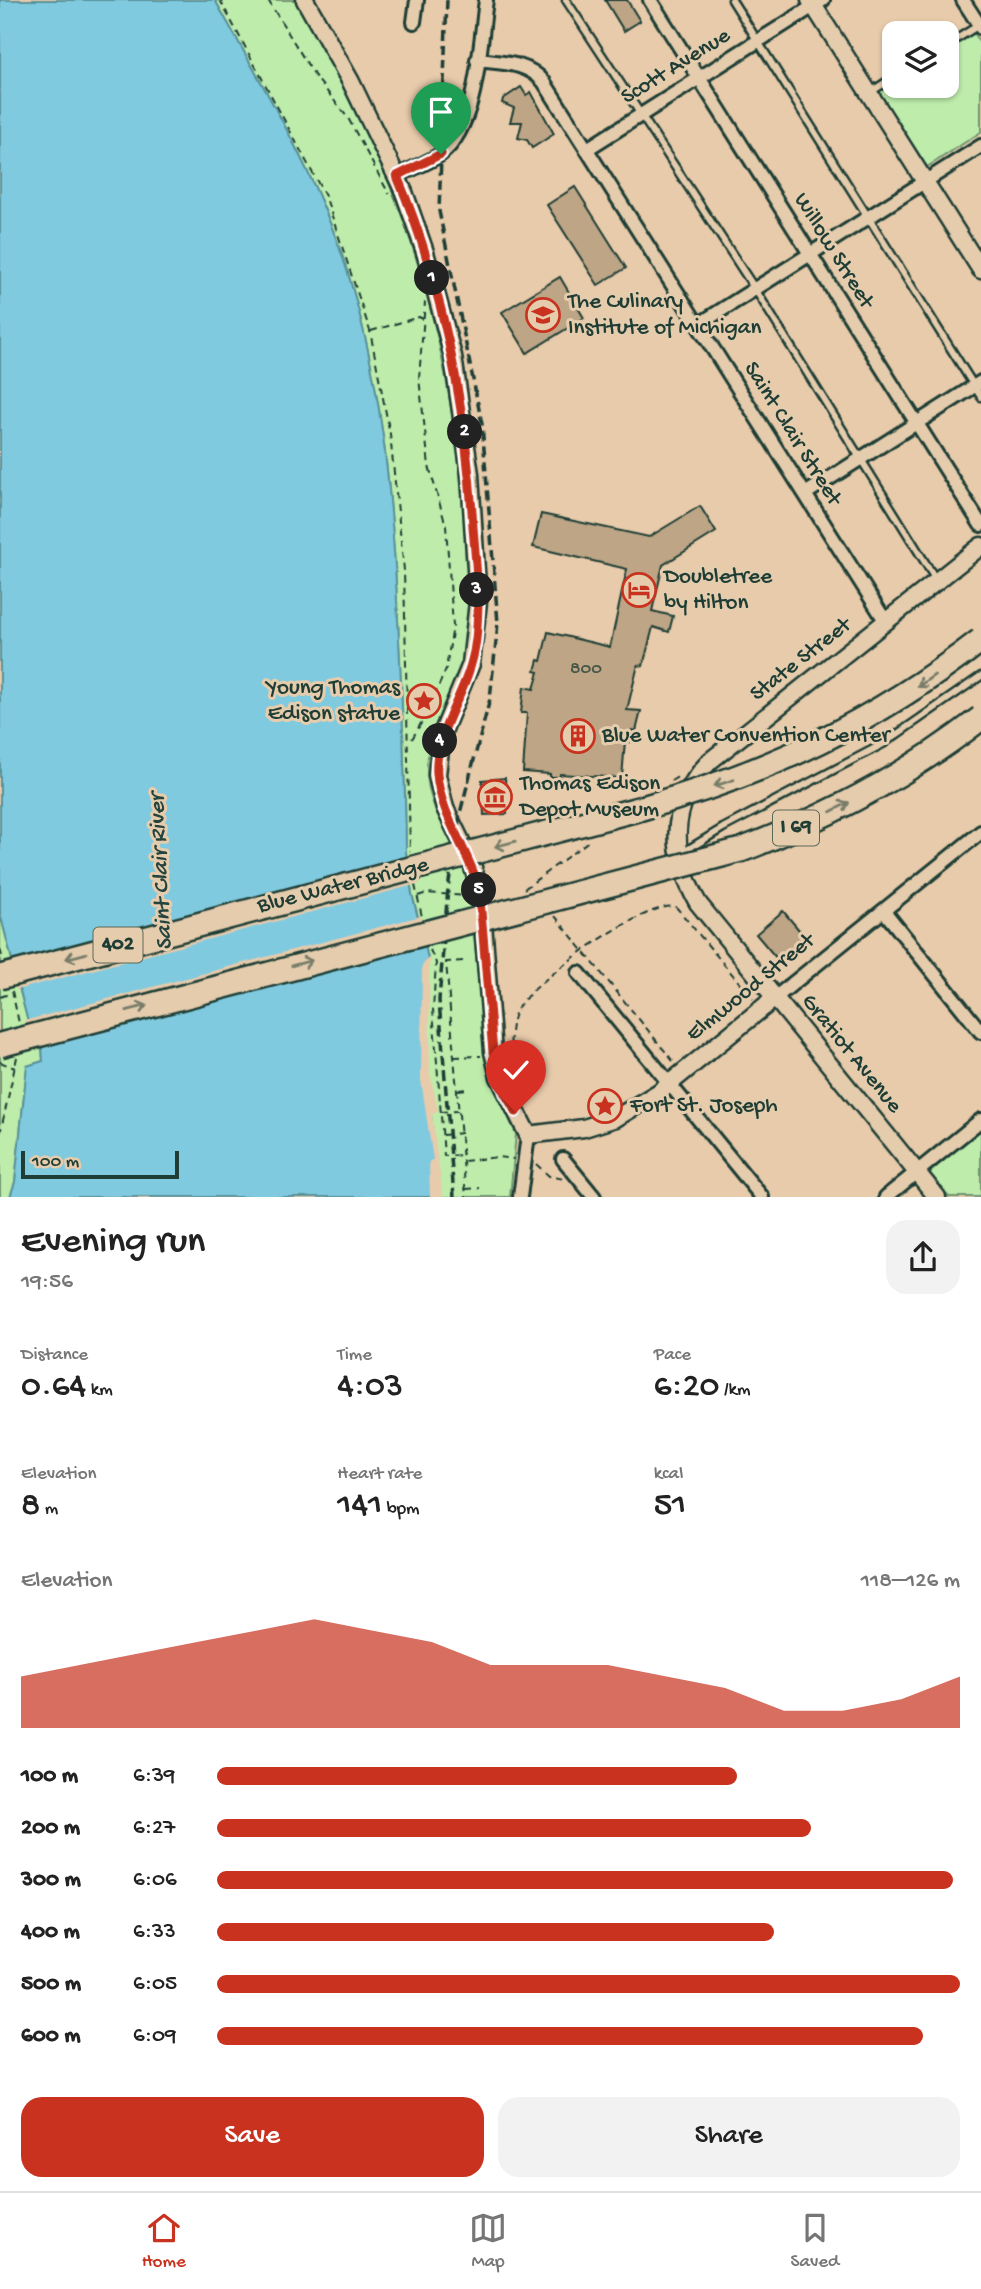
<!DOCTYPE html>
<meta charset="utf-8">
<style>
:root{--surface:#fff;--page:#f2f2f2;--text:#222;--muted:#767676;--line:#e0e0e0;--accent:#c8321e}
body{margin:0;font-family:"Gochi Hand",sans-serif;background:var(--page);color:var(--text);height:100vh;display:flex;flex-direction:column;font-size:26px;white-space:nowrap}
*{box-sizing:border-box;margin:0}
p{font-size:23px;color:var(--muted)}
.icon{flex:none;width:38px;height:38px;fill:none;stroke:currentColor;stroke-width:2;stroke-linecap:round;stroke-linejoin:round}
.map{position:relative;height:1197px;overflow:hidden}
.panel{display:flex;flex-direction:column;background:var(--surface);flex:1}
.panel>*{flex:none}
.controls{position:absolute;left:882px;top:21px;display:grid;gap:14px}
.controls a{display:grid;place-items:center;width:77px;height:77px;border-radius:14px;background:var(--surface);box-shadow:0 2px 5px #0004;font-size:35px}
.scale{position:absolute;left:21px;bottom:18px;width:158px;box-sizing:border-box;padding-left:7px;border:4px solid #1f3d34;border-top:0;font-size:19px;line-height:24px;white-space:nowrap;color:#1f3d34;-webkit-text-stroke:5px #e5ccad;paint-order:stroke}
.pin{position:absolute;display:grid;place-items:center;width:60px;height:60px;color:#fff;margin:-72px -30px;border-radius:50% 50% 50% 0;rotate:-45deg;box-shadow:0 0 7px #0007}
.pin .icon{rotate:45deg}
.km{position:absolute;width:35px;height:35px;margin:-18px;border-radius:50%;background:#222;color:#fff;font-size:19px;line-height:35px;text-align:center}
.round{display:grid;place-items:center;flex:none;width:74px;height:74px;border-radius:21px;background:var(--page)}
.head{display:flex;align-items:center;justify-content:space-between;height:119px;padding:0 21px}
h1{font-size:38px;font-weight:600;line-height:52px}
.stats{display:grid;grid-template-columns:repeat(3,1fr);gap:10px;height:119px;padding:7px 21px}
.stats div{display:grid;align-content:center}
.stats b{font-size:35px;font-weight:600}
.stats small{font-size:19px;font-weight:400}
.stats p{font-size:19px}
.chart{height:196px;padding:14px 21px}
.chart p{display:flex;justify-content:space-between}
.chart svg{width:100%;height:126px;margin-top:7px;fill:var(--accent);opacity:.7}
.primary-button{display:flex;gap:14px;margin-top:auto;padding:14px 21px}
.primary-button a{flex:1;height:80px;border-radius:21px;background:var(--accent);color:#fff;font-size:28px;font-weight:600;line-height:80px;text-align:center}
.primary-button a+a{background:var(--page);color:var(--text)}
ul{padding:0 21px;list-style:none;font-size:23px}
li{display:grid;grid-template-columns:112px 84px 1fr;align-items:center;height:52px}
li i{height:18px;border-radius:9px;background:var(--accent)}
.menu{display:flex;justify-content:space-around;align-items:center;height:98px;border-top:2px solid var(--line);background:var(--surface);font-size:19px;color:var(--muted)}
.menu a{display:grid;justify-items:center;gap:4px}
.menu .active{color:var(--accent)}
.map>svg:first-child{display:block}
</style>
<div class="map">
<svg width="981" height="1197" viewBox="0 0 981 1197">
<rect width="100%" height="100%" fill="#e8cbab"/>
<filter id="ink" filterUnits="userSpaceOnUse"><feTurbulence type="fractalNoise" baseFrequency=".0143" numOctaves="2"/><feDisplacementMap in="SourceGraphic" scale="14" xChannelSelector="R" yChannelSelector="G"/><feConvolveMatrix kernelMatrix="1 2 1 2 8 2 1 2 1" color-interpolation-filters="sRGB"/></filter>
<g filter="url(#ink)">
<path fill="#beecab" stroke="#6e9470" stroke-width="2" d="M215,0H295C328,58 360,117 387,178C443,311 465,457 468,601C468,624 467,647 460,669C448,702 428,732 427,768C426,813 460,845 469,887L487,1062L493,1083L516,1134L510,1197H439L427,1074L426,947L412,894L406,852C405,775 402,697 398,620C392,495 382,374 342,255C311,165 261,83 215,0Z
M972,31L981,45V132L927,167L878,91L894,81V86H947V47Z
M0,913L28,1022L40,1019L43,1061L27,1066L15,1182L10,1197H0Z
M981,1122V1197H949L925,1167Z"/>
<path fill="#80cae0" stroke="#59929b" stroke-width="2" d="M0,0H215C261,83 311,165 342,255C382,374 392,495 398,620C402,697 405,775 406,852L412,894L428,958L425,965L428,1112L439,1197H10L15,1182L27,1066L43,1061L40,1019L28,1022L0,913Z"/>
<path fill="#e8cbab" d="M410,855L414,885L16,990L9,961Z
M421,916L429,945L39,1048L37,1023L28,1026L24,1021Z
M428,958L431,960L429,965L430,1073L438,1111L432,1115L443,1197H430L429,1161L433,1160L421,1080L422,966Z"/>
<path fill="#bda586" stroke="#1f3d34" stroke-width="2" d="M605,0H627L640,21L624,31Z
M521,87L526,95L531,92L554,134L532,148L527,140L518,138L522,122H510L514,108L502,103L503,99Z
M575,187L626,268L598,285L547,205Z
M560,277L584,318L527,353L502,312Z
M700,506L716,532L663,565L652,611L673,616L669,632L653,627L643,666L638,665L627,710L641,711L636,731L632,730L630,742L625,741L622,778L560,774V777H550V774L523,772L527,713H521L524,687L534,689L539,672L535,671L538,660L541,661L548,632L610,647L627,569L533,547L541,514L649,537Z
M505,778L507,814L484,815L482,780Z
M783,911L805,937L778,960L756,934Z"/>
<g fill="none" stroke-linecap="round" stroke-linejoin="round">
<g stroke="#1f3d34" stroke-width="11">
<path id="service" d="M566,0L755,289L936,580
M732,0L981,397
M947,45L979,25
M869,93L894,77
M682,853L723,828L883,744L981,676"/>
</g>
<g stroke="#1f3d34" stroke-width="18">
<path id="minor" d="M650,0L981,525
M963,0L981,28
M414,22L417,0
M477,60C502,63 528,62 544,82L886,622
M587,149L823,0
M397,176C410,169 428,163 441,154C478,126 480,43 486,0
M698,325L981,146
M805,494L981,382
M884,911L981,1032
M579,973L762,1197
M776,997L981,832
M563,1159L594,1197
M520,1197L528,1135
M886,1197L981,1120"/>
</g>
<g stroke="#1f3d34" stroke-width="21">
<path id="tertiary" d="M305,0L351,82L404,192L425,252L453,356L470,474L478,602L471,664L442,734L437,775L445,808L472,864L481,896L493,1052L499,1077L528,1135L584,1128L616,1118L659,1092L776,997
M810,0L981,270
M937,1197L698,903C669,852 669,804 710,761L981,546"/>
</g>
<path stroke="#1f3d34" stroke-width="2" stroke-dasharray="7 5" stroke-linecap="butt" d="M220,0L326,198L370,331L390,434L404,570L410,852
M268,0L314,75L348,118L389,194
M371,331L419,317L423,319
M409,702H431
M412,739L427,713L446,669L453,626L446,526L429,466L419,378L425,302
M671,781L681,775
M415,885L422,917
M524,889L590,840
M418,896L427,893L468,896
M555,916L673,1061
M0,949L3,959
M430,950L436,963L433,1009L444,1156L462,1155
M463,961L446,962L466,1197
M12,991L19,1023
M0,997L12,993
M507,1053H510C511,1037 510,1019 519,1006C538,979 646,900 676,907L753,999
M454,1057L481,1056
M0,1062L15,1068
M458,1090L468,1089
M440,1112L458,1111
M0,1134L17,1057
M443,1135L463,1133
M464,1161L498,1157L514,1159
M536,1164L549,1176L564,1179
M466,1189L480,1188"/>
<use href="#service" stroke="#e5ccad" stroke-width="6"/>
<use href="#minor" stroke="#e5ccad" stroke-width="12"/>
<use href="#tertiary" stroke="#e5ccad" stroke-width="16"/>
<path stroke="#1f3d34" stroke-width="3.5" stroke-dasharray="10 5" stroke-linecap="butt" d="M447,0L439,211L482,424L498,623L490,699L460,813L448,888L439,1000L454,1197"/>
<g stroke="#1f3d34" stroke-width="28" stroke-linecap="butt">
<path id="motorway-bridge" d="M0,977L642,808C771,772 875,722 981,640
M0,1045L741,850C828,817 908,775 981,718"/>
</g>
<use href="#motorway-bridge" stroke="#e5ccad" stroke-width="23"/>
</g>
<defs><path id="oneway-shaft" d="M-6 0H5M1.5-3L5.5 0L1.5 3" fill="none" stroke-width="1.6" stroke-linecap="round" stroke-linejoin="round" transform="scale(1.75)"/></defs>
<g stroke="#787d6a">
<use href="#oneway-shaft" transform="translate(926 681) rotate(145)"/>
<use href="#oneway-shaft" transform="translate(724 783) rotate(162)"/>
<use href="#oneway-shaft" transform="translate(840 807) rotate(-27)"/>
<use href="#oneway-shaft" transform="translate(505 844) rotate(165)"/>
<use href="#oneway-shaft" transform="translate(76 956) rotate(165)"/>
<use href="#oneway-shaft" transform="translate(302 963) rotate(-15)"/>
<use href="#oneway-shaft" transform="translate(137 1008) rotate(-15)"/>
</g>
</g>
<g fill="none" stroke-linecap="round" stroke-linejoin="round" filter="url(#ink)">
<g stroke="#fff" stroke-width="14">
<path id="route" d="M441,154L397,176C444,288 466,406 473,527C475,553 478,580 478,606C477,626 477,645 471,664C461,701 434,734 437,774C440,814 468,850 479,888L493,1052L505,1093L516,1112"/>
</g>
<use href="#route" stroke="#c8321e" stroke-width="9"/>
</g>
<defs>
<g id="school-ring" transform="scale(1.75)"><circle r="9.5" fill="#e5ccad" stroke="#c8321e" stroke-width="1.5"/><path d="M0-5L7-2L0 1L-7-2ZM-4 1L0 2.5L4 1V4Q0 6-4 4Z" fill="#c8321e"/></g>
<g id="hotel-ring" transform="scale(1.75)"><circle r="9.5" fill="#e5ccad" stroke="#c8321e" stroke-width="1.5"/><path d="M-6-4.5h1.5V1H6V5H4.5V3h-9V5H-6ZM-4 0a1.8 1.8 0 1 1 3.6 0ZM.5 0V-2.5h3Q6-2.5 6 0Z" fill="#c8321e"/></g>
<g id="sight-ring" transform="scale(1.75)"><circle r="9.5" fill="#e5ccad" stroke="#c8321e" stroke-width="1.5"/><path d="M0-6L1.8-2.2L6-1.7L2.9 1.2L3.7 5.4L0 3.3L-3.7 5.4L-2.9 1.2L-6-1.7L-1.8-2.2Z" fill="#c8321e"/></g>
<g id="building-ring" transform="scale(1.75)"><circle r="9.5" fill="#e5ccad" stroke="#c8321e" stroke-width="1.5"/><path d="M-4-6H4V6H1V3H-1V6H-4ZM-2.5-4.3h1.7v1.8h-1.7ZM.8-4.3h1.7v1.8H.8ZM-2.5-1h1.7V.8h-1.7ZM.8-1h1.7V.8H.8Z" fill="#c8321e"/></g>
<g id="museum-ring" transform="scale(1.75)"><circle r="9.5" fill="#e5ccad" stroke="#c8321e" stroke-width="1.5"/><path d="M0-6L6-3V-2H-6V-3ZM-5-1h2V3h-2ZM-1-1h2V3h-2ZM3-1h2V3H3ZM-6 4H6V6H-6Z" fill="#c8321e"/></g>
</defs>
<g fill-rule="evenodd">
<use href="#school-ring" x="543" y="315"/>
<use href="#hotel-ring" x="639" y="590"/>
<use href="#sight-ring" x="424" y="701"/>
<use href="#building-ring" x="578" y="736"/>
<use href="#museum-ring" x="495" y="797"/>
<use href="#sight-ring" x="605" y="1106"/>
</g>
<g text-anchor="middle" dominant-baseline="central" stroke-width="6" stroke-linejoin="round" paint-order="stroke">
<g font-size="19" fill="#465748">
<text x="586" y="669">800</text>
</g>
<g fill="#e5ccad" stroke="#5a6858" stroke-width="2">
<rect x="773" y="810.5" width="46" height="35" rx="5"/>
<rect x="93.5" y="927.5" width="49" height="35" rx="5"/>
</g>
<g font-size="21" font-weight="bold" fill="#1f3d34">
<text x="796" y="828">I 69</text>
<text x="118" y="945">402</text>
</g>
<g font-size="23" fill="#1f3d34" stroke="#e5ccad">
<text transform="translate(676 67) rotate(-32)">Scott Avenue</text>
<text transform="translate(833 251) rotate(58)">Willow Street</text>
<text transform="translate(792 434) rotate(58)">Saint Clair Street</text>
<text transform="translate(801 660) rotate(-38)">State Street</text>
<text transform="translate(343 886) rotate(-14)">Blue Water Bridge</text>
<text transform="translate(751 988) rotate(-39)">Elmwood Street</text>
<text transform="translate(851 1054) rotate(51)">Gratiot Avenue</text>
</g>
<g font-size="23" fill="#1f3d34" stroke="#e5ccad" text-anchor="start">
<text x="568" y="302">The Culinary<tspan x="568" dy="26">Institute of Michigan</tspan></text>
<text x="664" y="577">Doubletree<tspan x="664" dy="26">by Hilton</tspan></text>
<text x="400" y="688" text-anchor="end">Young Thomas<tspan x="400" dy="26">Edison statue</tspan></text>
<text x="602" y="736">Blue Water Convention Center</text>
<text x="520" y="784">Thomas Edison<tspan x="520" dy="26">Depot Museum</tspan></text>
<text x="630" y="1106">Fort St. Joseph</text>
</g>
<g font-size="24" font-style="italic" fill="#24443d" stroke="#e5ccad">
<text transform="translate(162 872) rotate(-93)">Saint Clair River</text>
</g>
</g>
</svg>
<div class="controls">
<a><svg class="icon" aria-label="layers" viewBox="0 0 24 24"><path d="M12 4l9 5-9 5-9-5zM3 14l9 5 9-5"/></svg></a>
</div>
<div class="scale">100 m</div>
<div class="pin" style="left:441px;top:154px;background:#1e9e55"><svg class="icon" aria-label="arrive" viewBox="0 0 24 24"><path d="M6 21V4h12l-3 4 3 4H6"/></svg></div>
<div class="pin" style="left:516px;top:1112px;background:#d93025"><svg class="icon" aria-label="check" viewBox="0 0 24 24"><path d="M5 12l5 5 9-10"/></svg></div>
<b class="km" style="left:432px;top:278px">1</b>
<b class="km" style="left:465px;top:432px">2</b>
<b class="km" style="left:477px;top:590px">3</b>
<b class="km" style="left:440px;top:741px">4</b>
<b class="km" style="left:479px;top:890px">5</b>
</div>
<section class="panel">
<div class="head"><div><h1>Evening run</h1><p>19:56</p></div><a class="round"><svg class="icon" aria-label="share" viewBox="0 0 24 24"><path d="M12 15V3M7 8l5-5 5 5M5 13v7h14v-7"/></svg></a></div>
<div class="stats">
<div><p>Distance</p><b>0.64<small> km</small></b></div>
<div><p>Time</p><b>4:03</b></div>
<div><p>Pace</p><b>6:20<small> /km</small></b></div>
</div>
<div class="stats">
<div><p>Elevation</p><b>8<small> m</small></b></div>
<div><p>Heart rate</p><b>141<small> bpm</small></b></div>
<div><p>kcal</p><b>51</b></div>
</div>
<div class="chart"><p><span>Elevation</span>118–126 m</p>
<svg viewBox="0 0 160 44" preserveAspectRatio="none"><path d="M0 44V26L10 22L20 18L30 14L40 10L50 6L60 10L70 14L80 22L90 22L100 22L110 26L120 30L130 38L140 38L150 34L160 26V44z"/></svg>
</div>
<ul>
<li><b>100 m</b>6:39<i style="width:70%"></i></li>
<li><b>200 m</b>6:27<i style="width:80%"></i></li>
<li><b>300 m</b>6:06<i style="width:99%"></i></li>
<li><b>400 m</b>6:33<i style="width:75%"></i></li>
<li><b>500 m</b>6:05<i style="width:100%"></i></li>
<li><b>600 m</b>6:09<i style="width:95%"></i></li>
</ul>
<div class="primary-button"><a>Save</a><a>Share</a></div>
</section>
<nav class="menu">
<a class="active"><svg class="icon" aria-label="home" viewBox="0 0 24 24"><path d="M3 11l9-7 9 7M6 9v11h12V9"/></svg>Home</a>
<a><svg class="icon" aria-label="map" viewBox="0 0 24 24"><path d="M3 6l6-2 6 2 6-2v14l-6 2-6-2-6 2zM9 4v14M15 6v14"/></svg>Map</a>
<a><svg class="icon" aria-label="saved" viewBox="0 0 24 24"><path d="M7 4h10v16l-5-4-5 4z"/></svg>Saved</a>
</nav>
